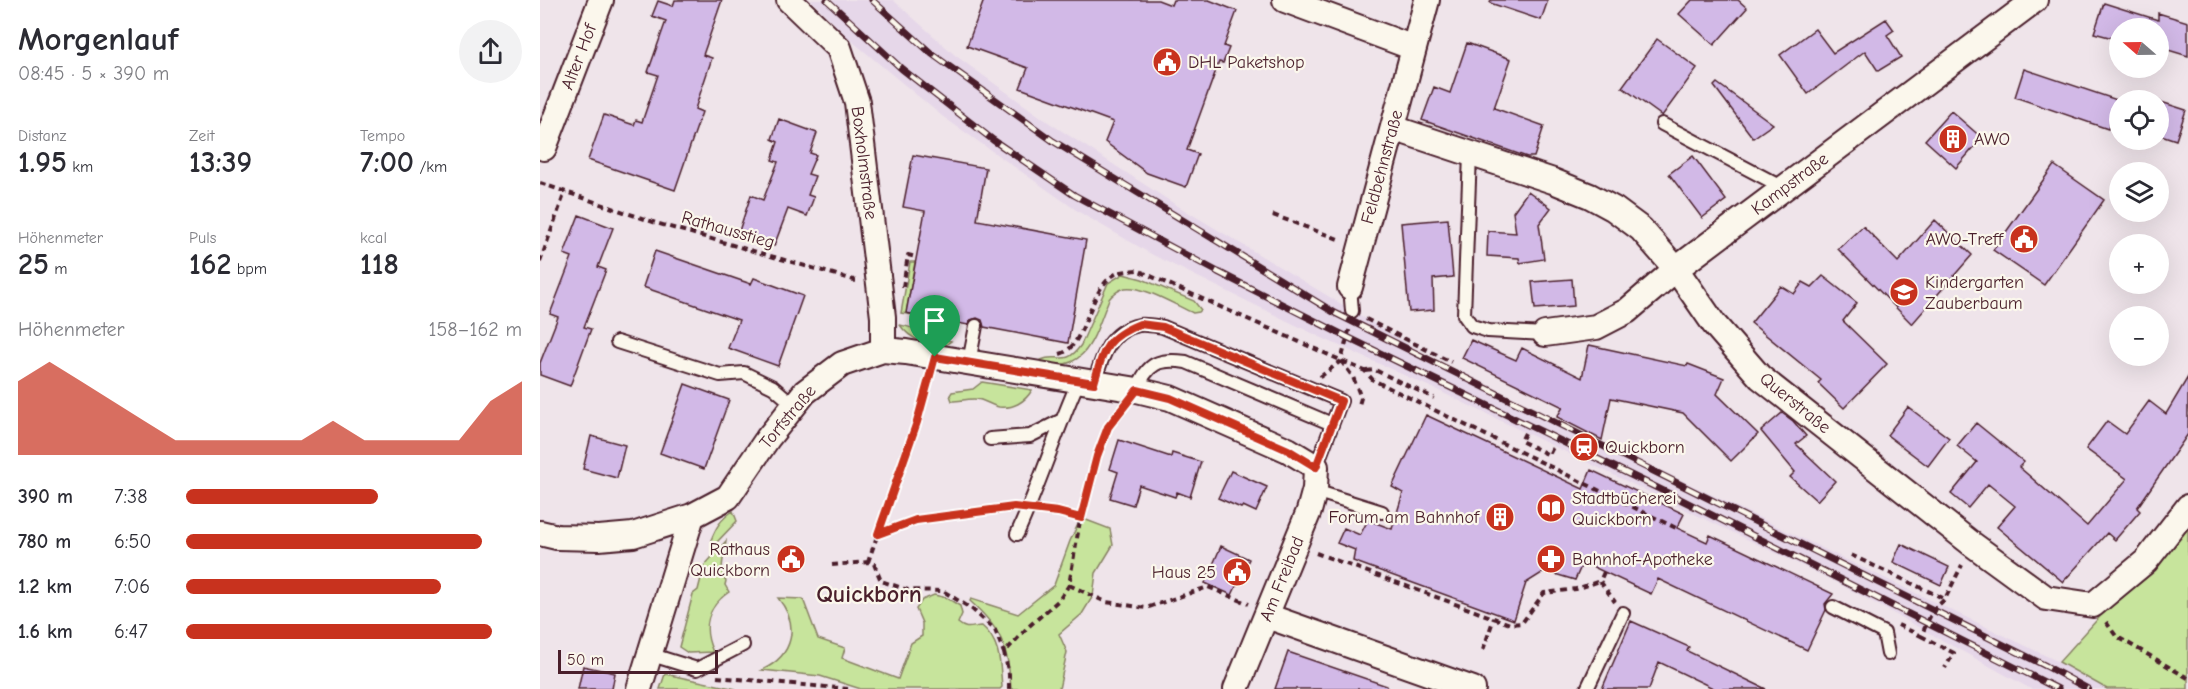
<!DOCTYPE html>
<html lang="de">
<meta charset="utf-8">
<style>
:root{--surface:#fff;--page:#f2f2f3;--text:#2b2b33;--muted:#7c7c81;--accent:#c8321e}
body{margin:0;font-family:"Comic Neue",sans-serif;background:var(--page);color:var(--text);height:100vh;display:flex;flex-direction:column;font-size:22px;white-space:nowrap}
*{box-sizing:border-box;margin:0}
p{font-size:20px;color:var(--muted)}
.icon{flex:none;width:33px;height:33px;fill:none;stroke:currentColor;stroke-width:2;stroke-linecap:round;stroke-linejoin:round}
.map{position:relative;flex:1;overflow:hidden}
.side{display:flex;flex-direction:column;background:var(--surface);width:540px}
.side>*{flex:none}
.needle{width:39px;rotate:290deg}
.fabs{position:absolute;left:1569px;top:18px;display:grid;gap:12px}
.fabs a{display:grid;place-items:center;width:60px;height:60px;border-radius:50%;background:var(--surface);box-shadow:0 6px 24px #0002;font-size:30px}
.scale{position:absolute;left:18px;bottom:15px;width:160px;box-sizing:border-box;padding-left:6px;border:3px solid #4a1f2b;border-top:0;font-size:16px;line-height:21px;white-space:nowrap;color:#4a1f2b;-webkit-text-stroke:4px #fbf7ec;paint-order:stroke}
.pin{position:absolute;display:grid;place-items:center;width:51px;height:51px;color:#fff;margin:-62px -26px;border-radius:50% 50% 50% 0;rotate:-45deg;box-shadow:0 0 6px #0007}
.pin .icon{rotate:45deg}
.round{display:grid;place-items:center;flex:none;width:63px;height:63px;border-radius:32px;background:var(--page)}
.overview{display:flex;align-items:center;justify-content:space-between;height:102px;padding:0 18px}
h1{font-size:33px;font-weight:700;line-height:45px}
.figures{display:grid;grid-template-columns:repeat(3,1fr);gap:9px;height:102px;padding:6px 18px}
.figures div{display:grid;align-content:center}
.figures b{font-size:30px;font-weight:700}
.figures small{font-size:16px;font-weight:400}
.figures p{font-size:16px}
.chart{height:168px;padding:12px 18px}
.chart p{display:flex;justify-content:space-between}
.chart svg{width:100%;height:108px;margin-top:6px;fill:var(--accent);opacity:.7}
ul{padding:0 18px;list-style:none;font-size:20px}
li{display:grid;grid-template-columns:96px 72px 1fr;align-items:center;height:45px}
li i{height:15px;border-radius:8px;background:var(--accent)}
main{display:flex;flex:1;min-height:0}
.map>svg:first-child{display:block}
</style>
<main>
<section class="side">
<div class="overview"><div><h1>Morgenlauf</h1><p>08:45 · 5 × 390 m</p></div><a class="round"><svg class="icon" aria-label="share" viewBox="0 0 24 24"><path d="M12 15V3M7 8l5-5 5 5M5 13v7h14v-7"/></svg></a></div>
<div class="figures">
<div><p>Distanz</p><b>1.95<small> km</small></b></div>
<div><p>Zeit</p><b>13:39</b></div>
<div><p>Tempo</p><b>7:00<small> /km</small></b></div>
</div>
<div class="figures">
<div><p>Höhenmeter</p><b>25<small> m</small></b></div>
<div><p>Puls</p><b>162<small> bpm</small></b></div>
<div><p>kcal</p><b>118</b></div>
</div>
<div class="chart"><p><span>Höhenmeter</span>158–162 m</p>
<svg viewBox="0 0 160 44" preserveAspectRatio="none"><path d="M0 44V14L10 6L20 14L30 22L40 30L50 38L60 38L70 38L80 38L90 38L100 30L110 38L120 38L130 38L140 38L150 22L160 14V44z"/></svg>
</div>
<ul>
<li><b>390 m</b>7:38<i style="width:57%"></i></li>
<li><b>780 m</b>6:50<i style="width:88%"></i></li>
<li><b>1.2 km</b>7:06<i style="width:76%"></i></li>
<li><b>1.6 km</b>6:47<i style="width:91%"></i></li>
</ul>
</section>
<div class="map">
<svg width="1648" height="689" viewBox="0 0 1648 689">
<rect width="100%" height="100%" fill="#efe4ea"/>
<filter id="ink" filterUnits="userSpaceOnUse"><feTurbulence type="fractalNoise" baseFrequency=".0167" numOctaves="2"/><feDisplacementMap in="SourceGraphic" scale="12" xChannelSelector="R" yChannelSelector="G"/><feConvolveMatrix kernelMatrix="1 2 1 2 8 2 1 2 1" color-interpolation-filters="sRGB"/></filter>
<g filter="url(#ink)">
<path fill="#e6d7e9" d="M271,0H353L416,56L508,122L633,203L908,368L1519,662L1566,689H1491L1298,583L897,390L780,337L613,255L539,212L402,116L313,42Z"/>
<path fill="#c7e49c" stroke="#888264" stroke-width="1.5" d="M370,262H375L367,308L418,317L416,330L396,327L381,316L361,313Z
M583,274L602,279L654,301L661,310L659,312L653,313C637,306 602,285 585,288C578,290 573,294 569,299C555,332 548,375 502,363L501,360C518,352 525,368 541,345L568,283Z
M360,325C378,328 393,337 411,341L404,346C386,343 371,341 360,325Z
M442,382L492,390C485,402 473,409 459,407C453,406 447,402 441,400C432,397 422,401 412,401L410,395L412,392L433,389Z
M193,511L197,521L176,543H173L171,540C176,527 181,519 193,511Z
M541,518L570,529L573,545L556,573L553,596L542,614L519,634L527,652L519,689H471C468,646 462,630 430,601L431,599L478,614L514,585L530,541Z
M1648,526V689H1567L1519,662L1565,611L1611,574Z
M186,541C185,553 178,571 186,581L185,585L189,592C167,607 162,628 173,652L148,653L139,647L153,594L158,590L164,566Z
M394,595L407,598L420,606L422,614L418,623C427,631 432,626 442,626C461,642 460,664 462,687L460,689H321L280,676L222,670C254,655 260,625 238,598L263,599L278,639L305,648L302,658L358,679L371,643L382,636V623L376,609L382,600Z
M125,674L196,689H120Z"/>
<path fill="#d2b9e7" stroke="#4a1f2b" stroke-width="1.5" d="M135,0H182L163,55L172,58L155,109L162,112L135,190L48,160L64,115L94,125L96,120L102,122L118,75L108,72L126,21L112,16L118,1L133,6Z
M444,0H618L631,5L633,0H669L697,11L684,46L689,48L683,63L679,62L647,150L658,154L646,187L607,173L565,142L573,122L480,88L488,68L427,46Z
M951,0H1008L1001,20L950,3Z
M1152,0H1198L1207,8L1174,45L1139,14Z
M1564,3L1618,20V13L1648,22V56L1618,47V28H1580V40L1554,33Z
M1346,19L1354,30L1347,35L1361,57L1338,71L1325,51L1268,94L1240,55L1275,29L1293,53Z
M1117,39L1157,68L1122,116L1082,87Z
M927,43L971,59L954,108L1004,126L994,157H987L882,120L894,87L910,93Z
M1484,69L1580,101V121L1572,118L1568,129L1475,97Z
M1177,83L1233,124L1213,138L1174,86Z
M1618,101L1646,110L1636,140L1618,134Z
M1411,111L1442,138L1416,168L1385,140Z
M239,119L277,133L270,153L276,155L268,174L275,176L268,195L274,197L267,216L248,209L234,246L198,234L211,195L223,200L238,162L232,160L238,142L232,139Z
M373,155L446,168L437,220L546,240L528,343L444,327L442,320L437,318L430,320L428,325L366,313L385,211L363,207Z
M1153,156L1186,200L1162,218L1129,174Z
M1514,165L1564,200L1504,285L1453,250Z
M988,191L1011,208L999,224L1004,259L980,263L979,258L947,256L948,231L976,233L973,212Z
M39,215L73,228L58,267L66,270L44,327L51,329L30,386L0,375V363L18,317L10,314L32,257L24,254Z
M908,219L913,277L893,279L894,310L869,312L861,223Z
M1395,220L1432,255L1372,324L1298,249L1323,226L1358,262Z
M115,251L211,284L214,278L263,296L238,366L188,348L199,320L103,287Z
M1283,276L1317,303L1303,321L1347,364L1304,408L1278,383L1281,380L1211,323L1241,286L1254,294L1263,282L1272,287Z
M1032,279L1034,306L995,309L992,282Z
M931,340L976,360L982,348L1042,378L1049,345L1147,366L1148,364L1184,378L1177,394L1218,434L1191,461L1143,413L1071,398L1062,440L1017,417L1023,407L922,358Z
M1648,377V434L1597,508L1600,511L1575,540L1567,533L1523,582L1457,527L1475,506L1448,484L1428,508L1411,494L1437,462L1417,446L1436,423L1484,462L1479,467L1547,526L1587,479L1546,449L1567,421L1585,434L1609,401L1626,414Z
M145,384L189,400L164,469L120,453Z
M1368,407L1409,438L1388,466L1347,435Z
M1242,413L1253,421L1266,436L1256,444L1295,481L1277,501L1250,477L1255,472L1221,431Z
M886,415L1043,489L1051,470L1144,514L1137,528L1167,542L1170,535L1293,594L1285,604L1286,610L1267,650L1118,579L1111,594L1043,562L1035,580L1005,571L986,583L974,620L813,561L815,550L797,543L804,528L820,535L828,520L852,529L863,493L852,487Z
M51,436L85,445L77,478L43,469Z
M579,440L631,457L632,453L661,462L650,497L637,492L635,497L599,485L593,505L570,498L578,472L570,469Z
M691,471L727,487L716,512L703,506L701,508L678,498Z
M1361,544L1409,567L1401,585L1353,562Z
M681,546L709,559L692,595L665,583Z
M1091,621L1149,647L1147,651L1226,689H1175L1119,662L1109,689H1062Z
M748,652L847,686V689H735Z
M43,666L75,673L72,689H38Z"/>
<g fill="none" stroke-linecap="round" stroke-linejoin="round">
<g stroke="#4a1f2b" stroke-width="16">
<path id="service" d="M1122,124L1244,188
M930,154L924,315L932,326L948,331L1005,334
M810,287L812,311
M77,342L180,375L204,373L233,387L254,405
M429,362L436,326
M554,383C562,357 569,331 599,325C606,324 616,326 623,327L801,401L776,467
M597,390C607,363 619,358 646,362L792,424
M450,439L490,436L520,421
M775,491L842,512
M477,534C500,484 516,431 539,380
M1293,607L1344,633L1348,654
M109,654L157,669L203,645
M1047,689L1083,613"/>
</g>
<g stroke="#4a1f2b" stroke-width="28">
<path id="minor" d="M249,0L299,48L317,102L343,317V350
M745,0L874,48
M853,128L1013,181L1050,196L1074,209L1101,229L1136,269L1174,324L1220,377L1432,544L1506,598L1553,605L1606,561L1648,507
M4,148L61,0
M810,287L887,0
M1005,334L1056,327L1087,311L1136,269L1495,0
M0,533L17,537L59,538L93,535L152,516L188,497L228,438L265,392L302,364L343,350L366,352L597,390L630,398L748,450L776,467L775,489L769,511L696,689
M727,616L933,689
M99,689L152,516"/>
</g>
<path stroke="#4a1f2b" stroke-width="4" stroke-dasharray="6 4.5" stroke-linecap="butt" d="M0,183L116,223L314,280V285
M733,215L801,240
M0,262L25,192
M363,287L368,255L376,257
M826,319L911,362
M520,354C546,347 548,290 574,275C579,271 590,271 597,270L825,371L833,380L1136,528
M801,361L813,377L821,398L819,405
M826,371L835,370L894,398
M780,377L801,361L810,327
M985,433L981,441L1009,455L1013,447
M503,510L541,518
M339,534L376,520L472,507
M776,553L970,624L982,623L1004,593L1036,589L1060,581
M1311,555L1405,599
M328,562L377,422L390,378
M292,565L328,562L334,564L341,581L368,590L403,591L432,609L455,630L464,653
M1064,572L1060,581L1075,602
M529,585L566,602L606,608L668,587L709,604
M1566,622L1576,636L1648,678
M1358,625L1381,636L1393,610L1405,599L1422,565
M1381,636L1414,653L1405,668
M943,650L954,618
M177,677L308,689
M469,689V674L464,653L487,628L519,600L529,585L542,509L557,456L568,427L582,410"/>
<use href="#service" stroke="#fbf7ec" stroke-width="12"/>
<use href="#minor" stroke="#fbf7ec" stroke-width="24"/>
<g stroke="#4a1f2b" stroke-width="7">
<path id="rail" d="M287,0L362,69L453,140L534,195L678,272L807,337L1140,499L1518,689
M332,0L392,54L513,141L795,313L1506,666L1548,689"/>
</g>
<use href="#rail" stroke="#fbf7ec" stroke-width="4.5" stroke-dasharray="14" stroke-linecap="butt"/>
</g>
</g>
<g fill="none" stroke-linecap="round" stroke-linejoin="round" filter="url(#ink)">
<g stroke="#fff" stroke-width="12">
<path id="route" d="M600,324L623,327L801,401L776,467L748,450L630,398L597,390L568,427L557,456L541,518L518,512L474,507L376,520L338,534L377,422L395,357L554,383C564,349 565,338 600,324Z"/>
</g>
<use href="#route" stroke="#c8321e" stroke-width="8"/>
</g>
<defs>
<g id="civic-disc" transform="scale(1.5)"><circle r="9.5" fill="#c8321e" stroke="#fbf7ec"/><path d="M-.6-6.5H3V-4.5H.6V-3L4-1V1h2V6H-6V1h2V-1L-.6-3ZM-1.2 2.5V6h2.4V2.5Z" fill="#fff"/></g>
<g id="building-disc" transform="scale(1.5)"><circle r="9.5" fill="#c8321e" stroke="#fbf7ec"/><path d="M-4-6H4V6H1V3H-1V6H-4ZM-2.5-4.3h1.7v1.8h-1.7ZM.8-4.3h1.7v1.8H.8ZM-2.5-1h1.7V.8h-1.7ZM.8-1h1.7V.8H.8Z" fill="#fff"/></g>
<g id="school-disc" transform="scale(1.5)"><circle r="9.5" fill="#c8321e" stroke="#fbf7ec"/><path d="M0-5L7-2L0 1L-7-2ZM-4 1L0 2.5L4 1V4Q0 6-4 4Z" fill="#fff"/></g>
<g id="station-disc" transform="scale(1.5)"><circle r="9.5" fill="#c8321e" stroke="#fbf7ec"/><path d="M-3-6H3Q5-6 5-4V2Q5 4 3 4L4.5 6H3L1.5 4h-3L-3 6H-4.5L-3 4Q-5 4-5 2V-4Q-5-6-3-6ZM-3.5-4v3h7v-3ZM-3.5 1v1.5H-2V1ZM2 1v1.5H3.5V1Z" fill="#fff"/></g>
<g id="library-disc" transform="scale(1.5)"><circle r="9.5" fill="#c8321e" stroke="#fbf7ec"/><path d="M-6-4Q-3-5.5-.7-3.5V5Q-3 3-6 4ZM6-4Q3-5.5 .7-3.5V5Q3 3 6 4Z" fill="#fff"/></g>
<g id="pharmacy-disc" transform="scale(1.5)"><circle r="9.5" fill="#c8321e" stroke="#fbf7ec"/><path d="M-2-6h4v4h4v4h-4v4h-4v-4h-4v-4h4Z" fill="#fff"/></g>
</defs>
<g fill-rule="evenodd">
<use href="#civic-disc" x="627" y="62"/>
<use href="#building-disc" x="1413" y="139"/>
<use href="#civic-disc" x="1484" y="239"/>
<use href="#school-disc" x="1364" y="292"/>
<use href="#station-disc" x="1044" y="447"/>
<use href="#library-disc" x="1011" y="508"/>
<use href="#building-disc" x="960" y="517"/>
<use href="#civic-disc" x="251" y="559"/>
<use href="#pharmacy-disc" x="1011" y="559"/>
<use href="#civic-disc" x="697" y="572"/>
</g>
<g text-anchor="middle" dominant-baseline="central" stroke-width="4.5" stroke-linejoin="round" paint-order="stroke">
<g font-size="18" fill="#4a1f2b" stroke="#fbf7ec">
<text transform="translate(39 57) rotate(-69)">Alter Hof</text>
<text transform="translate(324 163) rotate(83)">Boxholmstraße</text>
<text transform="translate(842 167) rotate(-75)">Feldbehnstraße</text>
<text transform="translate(1250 184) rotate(-37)">Kampstraße</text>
<text transform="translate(188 230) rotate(16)">Rathausstieg</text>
<text transform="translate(1255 403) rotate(39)">Querstraße</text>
<text transform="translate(248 417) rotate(-50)">Torfstraße</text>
<text transform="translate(742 579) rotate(-68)">Am Freibad</text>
</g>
<g font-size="18" fill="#4a1f2b" stroke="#fbf7ec" text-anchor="start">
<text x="648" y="62">DHL Paketshop</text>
<text x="1434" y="139">AWO</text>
<text x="1463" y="239" text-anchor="end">AWO-Treff</text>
<text x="1385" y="282">Kindergarten<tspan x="1385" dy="21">Zauberbaum</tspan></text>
<text x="1065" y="447">Quickborn</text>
<text x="1032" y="498">Stadtbücherei<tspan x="1032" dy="21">Quickborn</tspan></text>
<text x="939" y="517" text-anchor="end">Forum am Bahnhof</text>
<text x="230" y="549" text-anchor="end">Rathaus<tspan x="230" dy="21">Quickborn</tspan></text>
<text x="1032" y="559">Bahnhof-Apotheke</text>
<text x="676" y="572" text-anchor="end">Haus 25</text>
</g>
<g font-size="24" font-weight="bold" fill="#4a1f2b" stroke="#fbf7ec">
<text x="329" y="594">Quickborn</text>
</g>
</g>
</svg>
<div class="fabs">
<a><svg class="needle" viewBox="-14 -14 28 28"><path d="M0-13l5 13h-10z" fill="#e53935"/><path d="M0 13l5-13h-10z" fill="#7c7c81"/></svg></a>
<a><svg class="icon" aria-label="locate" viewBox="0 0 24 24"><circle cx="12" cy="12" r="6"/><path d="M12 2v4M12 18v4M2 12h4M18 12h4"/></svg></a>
<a><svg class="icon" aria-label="layers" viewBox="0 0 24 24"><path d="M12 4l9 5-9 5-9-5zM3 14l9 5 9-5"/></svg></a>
<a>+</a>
<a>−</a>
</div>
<div class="scale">50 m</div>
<div class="pin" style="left:395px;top:357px;background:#1e9e55"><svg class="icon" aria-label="arrive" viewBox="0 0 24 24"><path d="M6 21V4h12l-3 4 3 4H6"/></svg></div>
</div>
</main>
